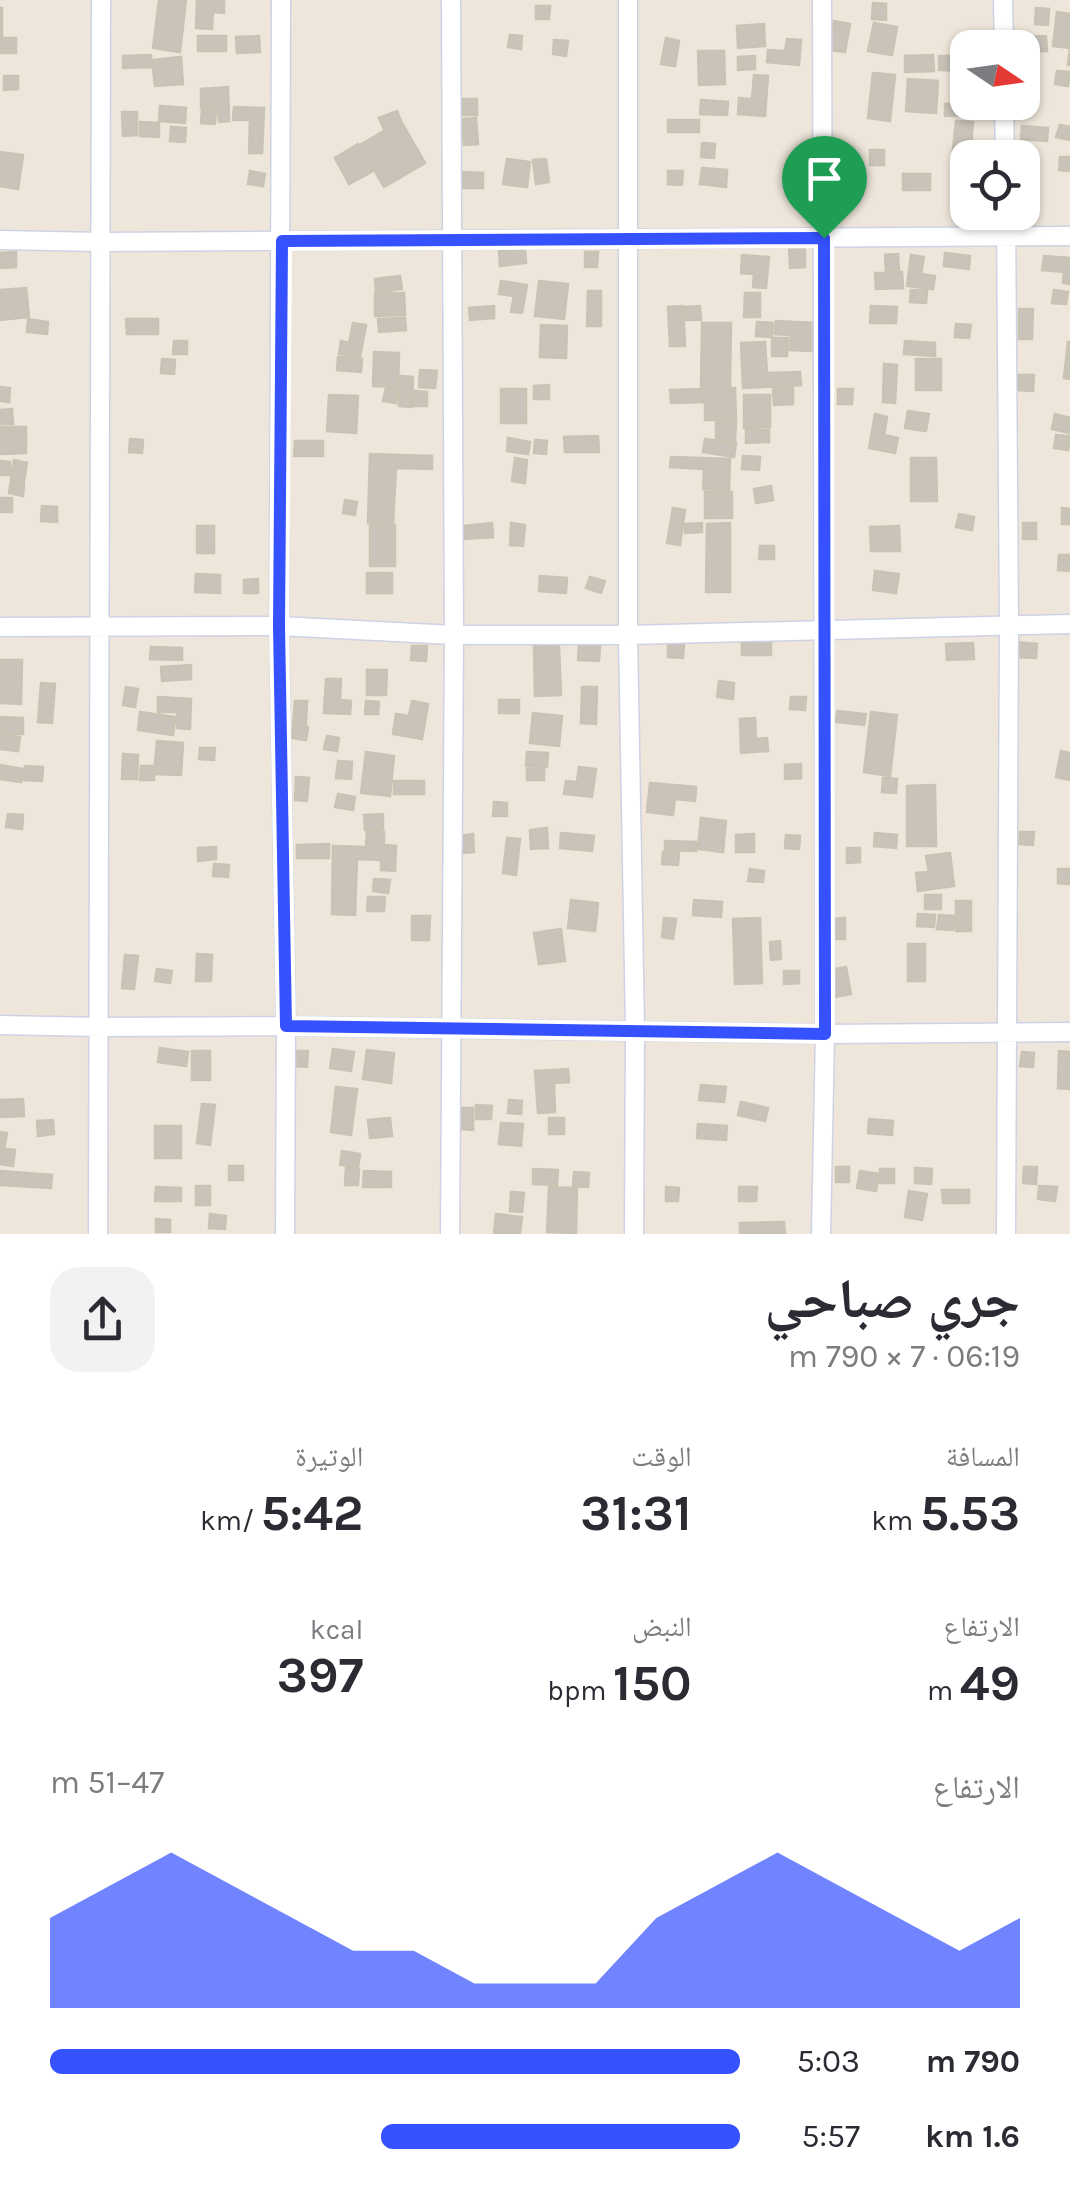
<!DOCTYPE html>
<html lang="ar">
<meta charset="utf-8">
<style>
:root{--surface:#fff;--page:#f2f2f3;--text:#2b2b33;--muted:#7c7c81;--accent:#3651ff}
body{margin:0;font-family:Karla,"Noto Naskh Arabic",sans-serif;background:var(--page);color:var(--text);direction:rtl;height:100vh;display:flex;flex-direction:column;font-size:38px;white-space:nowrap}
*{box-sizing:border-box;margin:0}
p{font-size:32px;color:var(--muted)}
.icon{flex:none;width:55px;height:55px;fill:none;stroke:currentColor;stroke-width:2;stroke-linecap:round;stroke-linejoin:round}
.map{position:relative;height:1234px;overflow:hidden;direction:ltr}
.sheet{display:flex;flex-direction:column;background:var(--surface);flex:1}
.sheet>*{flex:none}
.needle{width:65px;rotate:103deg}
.tools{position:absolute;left:950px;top:30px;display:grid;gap:20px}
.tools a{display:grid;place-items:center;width:90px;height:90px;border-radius:20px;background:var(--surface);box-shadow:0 2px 8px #0004;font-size:50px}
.pin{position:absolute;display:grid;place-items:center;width:85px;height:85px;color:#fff;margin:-102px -42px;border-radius:50% 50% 50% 0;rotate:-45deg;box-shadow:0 0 10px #0007}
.pin .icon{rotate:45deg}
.round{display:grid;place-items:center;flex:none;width:105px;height:105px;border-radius:30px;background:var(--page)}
.overview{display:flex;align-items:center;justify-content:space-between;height:170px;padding:0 50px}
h1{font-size:55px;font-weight:700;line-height:75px}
.metrics{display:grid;grid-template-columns:repeat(3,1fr);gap:15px;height:170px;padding:10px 50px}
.metrics div{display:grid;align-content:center}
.metrics b{font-size:50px;font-weight:700}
.metrics small{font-size:28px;font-weight:400}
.metrics p{font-size:28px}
.chart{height:280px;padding:20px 50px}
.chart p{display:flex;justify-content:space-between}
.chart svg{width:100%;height:180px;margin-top:10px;fill:var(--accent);opacity:.7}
ul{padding:0 50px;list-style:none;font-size:32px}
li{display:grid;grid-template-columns:160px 120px 1fr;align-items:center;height:75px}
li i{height:25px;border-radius:12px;background:var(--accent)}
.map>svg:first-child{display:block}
</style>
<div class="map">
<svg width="1070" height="1234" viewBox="0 0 1070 1234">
<rect width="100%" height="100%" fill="#eee6da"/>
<path fill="#c9c3ba" stroke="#c9c3b4" stroke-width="2.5" d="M159,0H186L180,52L153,48Z
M197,0H224V13L213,12L212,29L196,28Z
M873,3L886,4V20L872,19Z
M536,6H550L549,19H536Z
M0,8H2V38H16V53H0Z
M1036,8L1049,9L1048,25L1035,24Z
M1057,12L1070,14V65H1068L1070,48L1053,46Z
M834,21L850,24L845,52L829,50Z
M874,23L897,27L892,55L868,51Z
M764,24L765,46L738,48L737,26Z
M510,35L522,36L521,49L508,47Z
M198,36H226V51H198Z
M259,36L260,52L237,53L236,37Z
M1046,36L1047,51L1022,52V48H1019V37Z
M666,38L679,41L675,66L661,64Z
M787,39L801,40L799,65L767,62L768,50L785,51Z
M554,40L568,41L566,56L553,54Z
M698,51H724L725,84L699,85Z
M151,55V67L123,68V56Z
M933,55L934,71L905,72V56Z
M755,56V69L738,70V57Z
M939,56H968V71L939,70Z
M181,57L183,84L155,86L152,60Z
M1057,71L1070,72L1068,86L1055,84Z
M873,73L895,75L890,121L868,118Z
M754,75L768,76L765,116L738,114L739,98L752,99Z
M4,76H18V89L4,90Z
M908,79L938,81L936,113L906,111Z
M228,87L229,121L219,122L218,106L201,107V89Z
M463,99H477V115H463Z
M701,100L728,102L727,115L700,114Z
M971,103L972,115L945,116V104Z
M160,106L186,108L185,123L159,121Z
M234,107L264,108L262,153H249L250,120H233Z
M202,108L216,109L215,124L201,123Z
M397,111L401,121L384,129L379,118Z
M122,112H137V135L123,136Z
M476,118L478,144L464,145L462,119Z
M668,120H699V132H668Z
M401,121L425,163L384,187L360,145Z
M956,121L973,122L970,158L968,159L952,158Z
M140,122L159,123V137L140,136Z
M1060,125L1070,127V140L1056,137Z
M1022,126L1048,128L1047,141L1021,139Z
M171,127L186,128L185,142L170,141Z
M702,143L715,144L714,158L701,157Z
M358,144L373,171L349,184L335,158Z
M870,150H884V165H870Z
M0,152L23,155L18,189L0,186Z
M1060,157H1070V171L1059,170Z
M507,159L530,162L527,187L503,184Z
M546,159L549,182L536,184L533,160Z
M702,168L727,170L726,187L700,184Z
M250,171L265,174L263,186L248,184Z
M668,171H683L682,185L668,184Z
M463,172L483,173V188H463Z
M956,173H968V198L955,197Z
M903,174H930V190H903Z
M805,245V267L790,268L789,246Z
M525,249L526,263L500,266L499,251Z
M16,252V267L0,268V253Z
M585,252H598L597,267H585Z
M945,253L970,256L969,269L944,266Z
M898,254L899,270L886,271L885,255Z
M742,255L769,257L766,288L753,287L754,274L741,273Z
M911,255L924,257L921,274L935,276L933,289L907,286Z
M1044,256L1070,258V284L1063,283L1064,272L1042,270Z
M902,272L903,288L876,289L875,273Z
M400,276L402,289L376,293L375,279Z
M501,281L527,285L522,313L511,312L514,296L499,294Z
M539,281L568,284L564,319L535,316Z
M26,288L29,317L0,320V290Z
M911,290L927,291L926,303L910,302Z
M1054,290L1068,292L1066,304L1052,303Z
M588,291H601V326H587Z
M404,293L405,315L375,316V294Z
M745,293H760V317H744Z
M494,306V318L470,320L469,308Z
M683,306L685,346H670L668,307Z
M700,306L701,320H686L685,307Z
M871,306L897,307L896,323H870Z
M1019,309H1033L1032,339H1019Z
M405,318L406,330L379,332L378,319Z
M28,319L48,322L47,334L27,332Z
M126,319H158V334H127Z
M776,321L814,323L812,351L790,350L791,335L775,334Z
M757,322L773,323L772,337L756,336Z
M353,323L366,325L360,357L339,354L341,341L349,343Z
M702,323H731L730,388H701Z
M956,324L971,325L969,338L955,337Z
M541,325L567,326L566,358L540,357Z
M772,338H788L787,356H772Z
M174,341H187V354H173Z
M905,341L935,343V356L904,354Z
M765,342L767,373L800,372L801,385L743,388L741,343Z
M1068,342H1070V379L1064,378Z
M374,352L399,353L398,387L373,386Z
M338,357L362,359L361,372L337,370Z
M162,359L175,360L174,374L161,373Z
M916,359H941V390H916Z
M884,364L897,365L895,403L883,402Z
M420,370L437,371L435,388L419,387Z
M1018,375H1034L1033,391L1018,390Z
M400,376L413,377L412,407L399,406Z
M549,385V399H534V386Z
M0,387L10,388L9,402L0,401Z
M386,388L398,390L396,403L383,401Z
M735,388L736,420H705V402L671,403L670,390Z
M793,388V404L774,405L773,389Z
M501,389H526V423H501Z
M838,389H853L852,404H838Z
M414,391L427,392V406H414Z
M329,395L358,396L356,433L327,431Z
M744,395H770V427L744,428Z
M12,409L13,424H0V410Z
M908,411L929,414L926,431L905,428Z
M875,414L887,417L884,435L898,438L895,453L869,448Z
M1055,414L1070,418V433L1052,429Z
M716,422H736L735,441L716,440Z
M0,427H26V453L0,454Z
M746,430H769V442L746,443Z
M1056,435L1070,436L1068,450L1054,448Z
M598,436L599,452H565L564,437Z
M508,438L530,442L528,454L507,451Z
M130,439L143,440L142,453L129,452Z
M705,439L736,443L734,457L703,452Z
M535,440L547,441L546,454L534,453Z
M295,441H323V456H294Z
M370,454L432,456V469L396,468L393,524L368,523Z
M743,456L760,457L759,470L742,469Z
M671,457L730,459L729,490L703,489L704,469L670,467Z
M515,458L527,460L525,483L512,481Z
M911,458H936L937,501H911Z
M14,460L27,463L24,481L11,479Z
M0,461L10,462V475H0Z
M11,481L24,483L23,496L9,493Z
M771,486L773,500L756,503L754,489Z
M705,492H732V518H705Z
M0,498H12V512H0Z
M345,500L357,502L355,515L343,513Z
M42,506L57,507V522L41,521Z
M673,508L685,510L680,545L667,543Z
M1062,508L1070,509V524H1062Z
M959,514L974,517L972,530L956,527Z
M492,523L493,537L464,539L462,526Z
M511,523L525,525L523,546L510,545Z
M702,523V532L685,533V524Z
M730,523V592H706L707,524Z
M1023,523H1036V539H1023Z
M370,525H395V566H370Z
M197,526H214V553H197Z
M899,526L900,551H871L870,527Z
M760,546H774V559H759Z
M1059,555H1070V571L1058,570Z
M875,571L899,574L896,593L873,590Z
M367,573H392V593H367Z
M196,574L220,575V593L195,592Z
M540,576L567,578L566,593L539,591Z
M590,577L605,581L601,593L586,588Z
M258,579V593H244V580Z
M742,640H771V655H742Z
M668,642L684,643L683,658L668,657Z
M1015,642L1037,644L1036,658L1014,657Z
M973,643L974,659L947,660L946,644Z
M579,644L600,645L599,661L578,660Z
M559,645L561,695L535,696L534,646Z
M412,646H427L426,661L411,660Z
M151,647L182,648V660L150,659Z
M0,660H22L21,704L0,703Z
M191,665V679L162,681L161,667Z
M367,670H387L386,695H367Z
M326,679H341L340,700L351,701L350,714L324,713Z
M719,681L734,683L733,699L717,697Z
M41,683L55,684L52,723L38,722Z
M126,687L138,689L135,707L123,705Z
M582,687H597L596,724L581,723Z
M158,697L191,699L190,729L177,728V712H158Z
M791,697H806L805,710L790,709Z
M499,700H519V713H499Z
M295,701H307L306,725L293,724Z
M366,701L379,702L378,714H365Z
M412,701L428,704L422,739L393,734L396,714L409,716Z
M837,711L866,714L864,725L836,722Z
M140,712L175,717L173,735L138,730Z
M871,712L897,715L890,776L864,772Z
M533,713L562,716L559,746L530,743Z
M0,717L23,718V734L0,733Z
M755,718L756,739L767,738L768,751L741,753L740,719Z
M293,725L308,727L306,740L292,738Z
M0,734L20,737L18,751L0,749Z
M327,736L339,738L337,751L324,749Z
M157,741L183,743L181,775L154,774Z
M200,748H215L214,760L199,759Z
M1061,751L1070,753V780L1056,777Z
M366,752L394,756L390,796L361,793Z
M527,752L548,753L547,767L526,766Z
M123,754L138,755L137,779H122Z
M338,761L352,762L351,779L336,778Z
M801,764V778L785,779V765Z
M0,765L23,769L21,782L0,779Z
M25,766L43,767L42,781L24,780Z
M141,766H154V780H140Z
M579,767L596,769L592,797L564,794L566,781L577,782Z
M544,768V780H527V769Z
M296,777L309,778L307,801L295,800Z
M883,778L897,779L896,793L882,792Z
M394,781H424V794H394Z
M650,783L696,787L695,801L675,799L673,815L647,812Z
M935,785L936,846H907V786Z
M338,794L355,797L353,810L335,807Z
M494,802L507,803V816H493Z
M8,814L23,815L22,829L6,827Z
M383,814V829L365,830L364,815Z
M701,818L726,821L723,852L698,849Z
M547,828L548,848L531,849L530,830Z
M367,831L384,832V845L396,846L395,871L381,870V860L357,859L355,915L332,914L333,846L366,847Z
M1020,832H1034L1033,845L1019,844Z
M561,833L594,836L592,851L560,848Z
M875,833L897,835L896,848L874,846Z
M473,834L474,852L462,853L460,836Z
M754,834V852H736V835Z
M786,835L800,836L799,849L785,848Z
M507,838L520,839L516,875L503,873Z
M665,841L696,842V851L665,850Z
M329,844V858H297V845Z
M216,847V859L198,861V848Z
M847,848H860V862L847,863Z
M663,852L679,853L678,865L662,864Z
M950,853L954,886L918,891L916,873L929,872L926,856Z
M214,864L229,865L228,877L213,876Z
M750,869L764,871L763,882L748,881Z
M1058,869H1070V884L1058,883Z
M374,879L390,880L388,893L373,891Z
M925,895H941V909H925Z
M368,897H385L384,911H367Z
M571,900L598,903L595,931L568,928Z
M694,900L722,902L721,917L693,915Z
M956,901H971V931H956Z
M918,914L935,915L934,927L917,926Z
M939,915L955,916L953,930L937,929Z
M412,916H430L429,940H412Z
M664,918L676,919L673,939L662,937Z
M760,918L762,983L735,984L733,919Z
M845,918V939H833L832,919Z
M561,929L565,961L539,964L534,933Z
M780,941L781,959L771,960L770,942Z
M908,944H925V981H908Z
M197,954L212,955L211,981H196Z
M125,955L138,956L134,989L122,988Z
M846,967L851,994L824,999L819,972Z
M157,969L172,971L170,983L155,981Z
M784,971H799V983L784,984Z
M160,1048L188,1052L186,1066L158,1062Z
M333,1049L354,1052L351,1071L330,1068Z
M367,1050L394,1053L391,1083L363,1079Z
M192,1051H210V1080H192Z
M294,1051H308L307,1067L294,1066Z
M1059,1051L1070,1052V1089L1058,1088Z
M1022,1052L1034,1053L1033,1067L1020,1066Z
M568,1069L569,1082L554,1083L555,1112L538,1113L535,1071Z
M701,1085L726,1087L724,1102L699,1100Z
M336,1087L357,1089L351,1135L331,1132Z
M23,1099L24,1116L0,1117V1100Z
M509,1100L522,1101L521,1114L508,1113Z
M741,1102L768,1108L765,1121L738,1115Z
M202,1104L215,1105L210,1145L197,1143Z
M476,1105L492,1106L491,1119H476Z
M462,1108H473V1130L462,1129Z
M390,1118L392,1136L370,1138L368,1120Z
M549,1118H564V1134H549Z
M869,1119L893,1121L892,1135L868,1133Z
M53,1120L54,1134L38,1136L37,1121Z
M501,1123L523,1124L521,1146L499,1144Z
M698,1124L727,1126L726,1140L697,1138Z
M155,1126H181V1158H155Z
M0,1132L7,1133L4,1149L15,1150L13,1166L0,1164Z
M342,1151L360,1154L358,1167L340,1165Z
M229,1166H243V1180H229Z
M836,1167H849V1182H836Z
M1024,1167H1037L1036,1184L1023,1183Z
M346,1168L359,1169L358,1185H345Z
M915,1168L932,1169L931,1184L915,1183Z
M533,1169L558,1170L557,1185L533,1184Z
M880,1169H894V1183H880Z
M0,1171L52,1175L51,1188L0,1185Z
M364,1171L391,1172V1187H363Z
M860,1171L879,1174L876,1191L857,1188Z
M574,1172L589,1173L588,1187L573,1186Z
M196,1186H210V1205H196Z
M1039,1186L1057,1187L1055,1201L1038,1199Z
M156,1187L181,1188V1201H155Z
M549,1187L577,1188L576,1233L547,1232Z
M666,1187L679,1188L678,1201H666Z
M739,1187H757L756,1201H739Z
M942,1190H969V1203H943Z
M909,1191L927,1194L922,1220L905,1217Z
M511,1192L524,1193L522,1212L510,1211Z
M210,1214L226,1216L225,1229L209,1228Z
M496,1214L522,1217L520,1234H494Z
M156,1219L170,1220V1232H156Z
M784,1222L785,1234H740V1223Z"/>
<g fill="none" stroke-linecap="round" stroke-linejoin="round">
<g stroke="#cfd2e5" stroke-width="21">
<path id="street" d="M281,0L279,626L286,1026L285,1234
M628,0V635L635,1030L634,1234
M1003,0L1004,48
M1004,102L1005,158
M0,240L100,242L1070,236
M0,627L279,626L454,635H628L1070,624
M0,1025L99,1027L286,1026L825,1034L1070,1032
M98,1234L101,0
M450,1234L454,635L451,0
M821,1234L825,1034L822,0
M1006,1234L1009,625L1006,212"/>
</g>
<use href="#street" stroke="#fff" stroke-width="18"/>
</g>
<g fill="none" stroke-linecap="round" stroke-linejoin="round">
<g stroke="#fff" stroke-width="20">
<path id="route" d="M824,238L825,1034L286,1026L279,626L282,241Z"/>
</g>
<use href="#route" stroke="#3651ff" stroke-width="12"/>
</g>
</svg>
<div class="tools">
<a><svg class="needle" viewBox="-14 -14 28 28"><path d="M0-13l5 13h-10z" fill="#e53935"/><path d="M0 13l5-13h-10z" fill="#7c7c81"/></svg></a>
<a><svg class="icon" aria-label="locate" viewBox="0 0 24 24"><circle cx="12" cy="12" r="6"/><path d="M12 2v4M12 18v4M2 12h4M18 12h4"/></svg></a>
</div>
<div class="pin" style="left:824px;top:238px;background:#1e9e55"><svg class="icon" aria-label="arrive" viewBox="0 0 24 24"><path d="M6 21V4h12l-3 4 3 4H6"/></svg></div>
</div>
<section class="sheet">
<div class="overview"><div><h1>جري صباحي</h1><p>06:19 · 7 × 790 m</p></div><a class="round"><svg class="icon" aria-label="share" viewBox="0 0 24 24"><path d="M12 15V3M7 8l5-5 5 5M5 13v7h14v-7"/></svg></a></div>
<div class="metrics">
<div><p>المسافة</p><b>5.53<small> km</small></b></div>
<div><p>الوقت</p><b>31:31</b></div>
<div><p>الوتيرة</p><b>5:42<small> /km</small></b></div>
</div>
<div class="metrics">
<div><p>الارتفاع</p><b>49<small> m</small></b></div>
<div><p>النبض</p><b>150<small> bpm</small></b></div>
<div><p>kcal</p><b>397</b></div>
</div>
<div class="chart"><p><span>الارتفاع</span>47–51 m</p>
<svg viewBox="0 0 160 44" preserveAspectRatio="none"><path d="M0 44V22L10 14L20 6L30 14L40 22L50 30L60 30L70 38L80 38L90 38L100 22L110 14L120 6L130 14L140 22L150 30L160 22V44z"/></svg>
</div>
<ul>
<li><b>790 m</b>5:03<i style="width:100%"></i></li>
<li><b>1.6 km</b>5:57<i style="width:52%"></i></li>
</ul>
</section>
